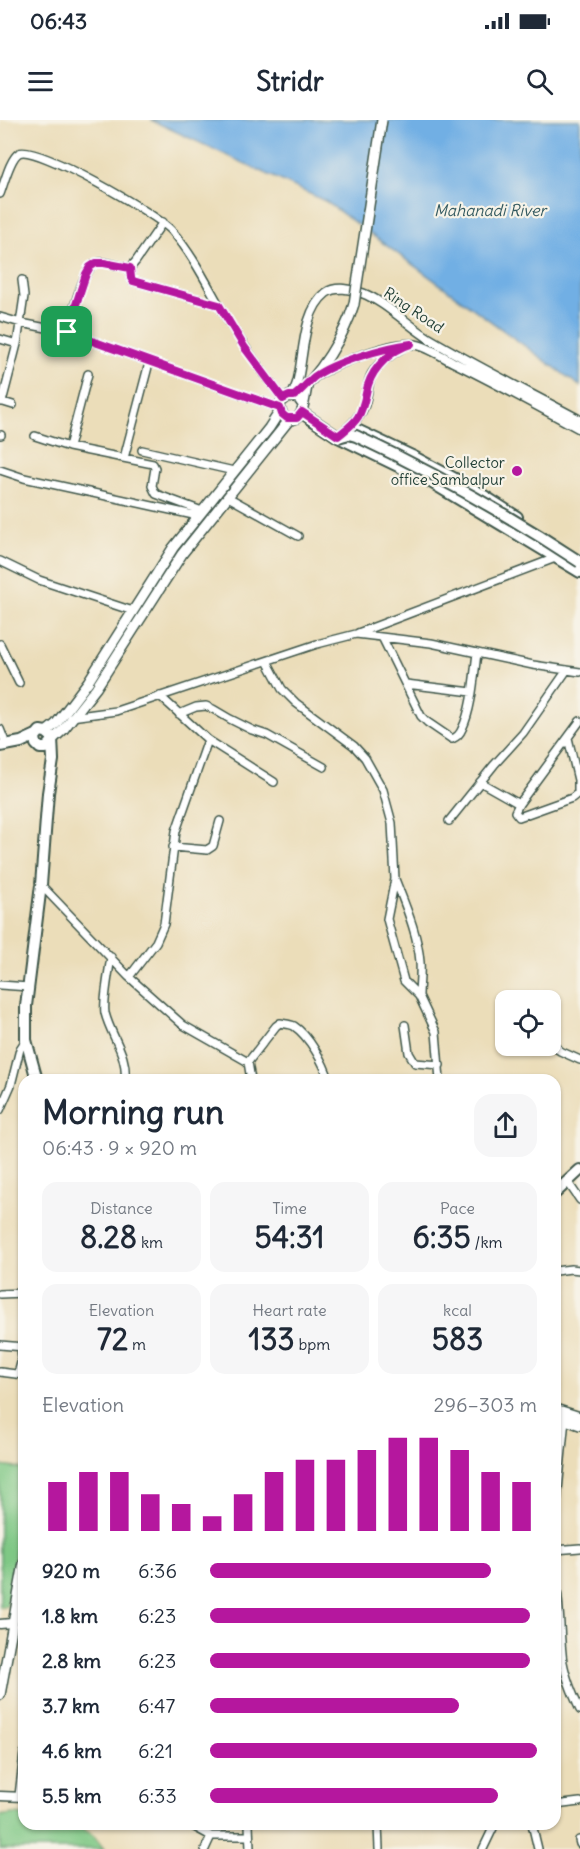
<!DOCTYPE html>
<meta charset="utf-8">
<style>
:root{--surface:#fff;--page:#f6f6f7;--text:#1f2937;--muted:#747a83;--accent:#b5179e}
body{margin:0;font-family:Delius,sans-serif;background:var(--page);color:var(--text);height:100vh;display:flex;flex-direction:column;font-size:22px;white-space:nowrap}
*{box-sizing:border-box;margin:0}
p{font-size:20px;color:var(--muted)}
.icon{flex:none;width:33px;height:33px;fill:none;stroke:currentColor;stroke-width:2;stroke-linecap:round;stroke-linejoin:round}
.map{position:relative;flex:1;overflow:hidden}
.side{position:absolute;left:18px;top:954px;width:543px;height:756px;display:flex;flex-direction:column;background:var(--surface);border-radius:18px;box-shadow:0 2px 4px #0004}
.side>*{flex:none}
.controls{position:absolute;left:495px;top:870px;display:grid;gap:12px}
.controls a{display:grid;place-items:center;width:66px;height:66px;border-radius:12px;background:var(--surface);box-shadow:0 2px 4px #0004;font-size:30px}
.pin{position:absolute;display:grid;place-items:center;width:51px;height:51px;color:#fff;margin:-26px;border-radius:12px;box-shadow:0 3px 9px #0006}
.round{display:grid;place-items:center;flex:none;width:63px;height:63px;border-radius:18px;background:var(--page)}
.overview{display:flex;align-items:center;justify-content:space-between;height:102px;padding:0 24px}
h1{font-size:33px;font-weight:700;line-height:45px}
.metrics{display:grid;grid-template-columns:repeat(3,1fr);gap:9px;height:102px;padding:6px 24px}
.metrics div{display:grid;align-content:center;border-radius:15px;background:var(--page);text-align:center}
.metrics b{font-size:30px;font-weight:700}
.metrics small{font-size:16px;font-weight:400}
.metrics p{font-size:16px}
.chart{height:168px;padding:12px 24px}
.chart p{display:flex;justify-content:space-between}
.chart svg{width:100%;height:108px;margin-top:6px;stroke:var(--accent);stroke-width:6}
ul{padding:0 24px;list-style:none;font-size:20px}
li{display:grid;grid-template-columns:96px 72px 1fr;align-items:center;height:45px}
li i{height:15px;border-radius:8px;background:var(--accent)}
.status{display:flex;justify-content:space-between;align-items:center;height:42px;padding:0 30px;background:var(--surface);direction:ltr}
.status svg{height:16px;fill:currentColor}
header{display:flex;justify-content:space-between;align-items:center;height:78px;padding:0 24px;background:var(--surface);font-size:27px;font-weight:700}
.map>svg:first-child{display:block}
</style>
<div class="status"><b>06:43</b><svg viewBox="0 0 49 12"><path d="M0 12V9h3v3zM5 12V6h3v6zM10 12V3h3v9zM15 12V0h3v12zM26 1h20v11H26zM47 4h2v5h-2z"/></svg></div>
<header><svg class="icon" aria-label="menu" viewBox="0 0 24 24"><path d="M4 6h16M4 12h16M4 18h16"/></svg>Stridr<svg class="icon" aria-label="search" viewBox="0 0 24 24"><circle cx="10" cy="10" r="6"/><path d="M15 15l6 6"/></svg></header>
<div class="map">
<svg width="580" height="1729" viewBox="0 0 580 1729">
<rect width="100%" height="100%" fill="#f7f3e8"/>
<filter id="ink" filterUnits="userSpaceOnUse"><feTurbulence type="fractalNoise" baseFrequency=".0167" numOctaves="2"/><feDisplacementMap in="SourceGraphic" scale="12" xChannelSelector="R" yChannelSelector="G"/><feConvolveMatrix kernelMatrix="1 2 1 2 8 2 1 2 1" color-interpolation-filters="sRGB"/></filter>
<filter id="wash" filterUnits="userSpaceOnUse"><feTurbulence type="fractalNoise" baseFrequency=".008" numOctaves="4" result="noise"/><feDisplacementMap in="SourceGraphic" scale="24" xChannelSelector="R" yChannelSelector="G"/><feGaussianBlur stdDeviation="1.35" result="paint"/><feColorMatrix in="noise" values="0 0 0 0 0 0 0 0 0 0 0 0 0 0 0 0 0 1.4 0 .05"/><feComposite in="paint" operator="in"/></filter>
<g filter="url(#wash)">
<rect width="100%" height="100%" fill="#ebddb9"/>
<path fill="#7fc885" stroke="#4f825c" stroke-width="1.5" d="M0,1346L24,1349V1377L7,1486L0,1487Z
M13,1694L24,1695V1704H36L43,1706L44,1704H75L94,1716L104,1729H0V1696Z"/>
<path fill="#71afe4" stroke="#48768c" stroke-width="1.5" d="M151,0H580V266L325,81Z"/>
</g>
<g filter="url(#ink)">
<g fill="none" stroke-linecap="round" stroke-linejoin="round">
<g stroke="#3e5548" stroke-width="10">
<path id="minor" d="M0,74C4,64 10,38 19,33C36,24 158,95 172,111C193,135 207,164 223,192C241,223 262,251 283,279
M130,148L131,158L133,161L219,185
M0,197L21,203L67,212L280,288
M67,212C71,199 83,146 97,143C107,140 119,147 130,148L136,141L163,102
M0,219L17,224L2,282
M17,224L24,176L22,160
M0,281L13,285
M0,315H1
M35,316L69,327L153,344L155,348L152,366L156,374L202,391
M69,327L88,254
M142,330L234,351
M124,338L149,243
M0,350L24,358L198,396
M228,377L298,416
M0,441L39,460L133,491
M358,513L558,437
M383,519L421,596L427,602L452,619C457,617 460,614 462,609C472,589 474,556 477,533
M0,524L19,563
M267,541L282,569L296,583L354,626L365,638L383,670L392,703L395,759L387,799L404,861L419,876L436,912L440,960
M406,564L472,572
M160,576L208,620L274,662
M179,594L196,587L206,586L213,589L230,599L252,610L267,615L324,647
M71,597L116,591L317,524L356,514L431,523L533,545L580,552
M0,609L6,624
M568,618L578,660V673L572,678L519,697L515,692L519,684L580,601
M480,662L519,684
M449,701L494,645L523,613L567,550
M173,727L207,730L213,726L220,701
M395,759C405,785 418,814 420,842C421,853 419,865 419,876
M41,765L129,857L183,905L248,942L276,906L280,903C285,904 290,904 294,906C309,916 324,943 329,960
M111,837C109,851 103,882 105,893C111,917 128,934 125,960
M129,857L156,822L164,804L176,711L208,620
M0,865L29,867
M405,905L409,933L415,943L440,945
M550,919L560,931L580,940
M248,942L251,960
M0,990L11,965L20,929L26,920
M567,1061L580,1080
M555,1151L571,1149L580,1150
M0,1174L24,1173
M0,1225L24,1227
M0,1252L24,1255
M18,1254L22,1239L21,1227
M555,1401L565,1299
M555,1430L580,1428
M555,1459C561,1487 559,1514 563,1542C566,1559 573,1575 580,1590
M19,1676L24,1633
M555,1685L580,1682
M189,1704L211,1716H249
M249,1704L250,1729
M378,1704L379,1729
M532,1704L538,1729
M579,1720L580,1724
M205,1729L211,1716
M483,1729L495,1704"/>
</g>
<g stroke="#3e5548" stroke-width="11">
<path id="tertiary" d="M316,256C335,244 388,223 411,224C426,225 441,236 453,242C496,263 538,286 580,309
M292,276C294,270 297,265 298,259C304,233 303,191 326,173C335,166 352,169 362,173C384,181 409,206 430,219C479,248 530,273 580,300
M344,312C352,304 360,297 364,286C368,275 367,263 372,254C379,242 394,232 405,226
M0,1504L12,1503
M0,1676L24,1677"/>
</g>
<g stroke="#3e5548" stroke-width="12">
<path id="secondary" d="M294,276C319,258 345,214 354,184
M303,285L298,278L289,276L281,282C277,295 291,306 300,295C304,290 305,274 307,267
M46,612L56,604L88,562L173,428L269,308L280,291
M52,620L63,610L96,568L182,434L290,299
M555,1289L580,1297
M555,1296L580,1305
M0,1575L24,1443"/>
</g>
<g stroke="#3e5548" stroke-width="14">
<path id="primary" d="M302,293L338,317L429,361L580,452
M343,314L349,310H357L412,336L470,367L517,397
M0,626L21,622L36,615
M37,960L26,920V886L41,765L48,673L53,640L52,617L46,612L40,611L35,617L36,624L40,628H46L52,622
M555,1073L580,1050"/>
</g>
<use href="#minor" stroke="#fff" stroke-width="7"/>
<use href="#tertiary" stroke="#fff" stroke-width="8"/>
<use href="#secondary" stroke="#fff" stroke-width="9"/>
<use href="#primary" stroke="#fff" stroke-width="10"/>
<g stroke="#3e5548" stroke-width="12" stroke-linecap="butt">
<path id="secondary-bridge" d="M354,184L382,0"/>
</g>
<g stroke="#3e5548" stroke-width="14" stroke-linecap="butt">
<path id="primary-bridge" d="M338,317L349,314L356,316C435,353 507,394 580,442"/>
</g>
<use href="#secondary-bridge" stroke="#fff" stroke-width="9"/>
<use href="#primary-bridge" stroke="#fff" stroke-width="10"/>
</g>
</g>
<g fill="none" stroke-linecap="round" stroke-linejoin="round" filter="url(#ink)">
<g stroke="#fff" stroke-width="12">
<path id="route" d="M96,143H104L130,148L131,158L133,161L219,185L245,228L283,279L289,276H294C301,271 307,263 314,257C334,242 386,227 411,224C392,230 374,246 368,265C365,276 364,287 358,297C353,305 345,310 338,316L302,292L297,298H287L282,294L280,288L67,212L86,154L90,147Z"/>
</g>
<use href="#route" stroke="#b5179e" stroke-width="8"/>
</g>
<circle fill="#b5179e" stroke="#f7f3e8" stroke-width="2" cx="517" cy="351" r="6"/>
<g text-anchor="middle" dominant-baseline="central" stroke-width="4.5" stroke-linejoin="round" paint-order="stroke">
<g font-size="15" fill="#1f3d34" stroke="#f7f3e8">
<text transform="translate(414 190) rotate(34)">Ring Road</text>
</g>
<g font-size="15" fill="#1f3d34" stroke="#f7f3e8" text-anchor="end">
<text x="505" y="342">Collector<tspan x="505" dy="17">office Sambalpur</tspan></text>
</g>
<g font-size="16" font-style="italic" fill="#345a60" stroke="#f7f3e8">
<text x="490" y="90">Mahanadi River</text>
</g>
</g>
</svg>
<div class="controls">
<a><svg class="icon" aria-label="locate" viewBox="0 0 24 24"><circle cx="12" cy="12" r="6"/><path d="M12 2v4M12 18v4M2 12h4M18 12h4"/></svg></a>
</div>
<div class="pin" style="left:67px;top:212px;background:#1e9e55"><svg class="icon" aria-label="arrive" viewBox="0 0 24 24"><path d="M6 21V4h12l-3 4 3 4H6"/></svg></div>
<section class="side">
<div class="overview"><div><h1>Morning run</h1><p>06:43 · 9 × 920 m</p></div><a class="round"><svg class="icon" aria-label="share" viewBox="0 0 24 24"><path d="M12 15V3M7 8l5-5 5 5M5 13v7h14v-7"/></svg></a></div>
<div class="metrics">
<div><p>Distance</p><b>8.28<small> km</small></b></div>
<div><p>Time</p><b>54:31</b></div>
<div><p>Pace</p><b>6:35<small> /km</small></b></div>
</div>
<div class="metrics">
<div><p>Elevation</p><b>72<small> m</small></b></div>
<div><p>Heart rate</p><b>133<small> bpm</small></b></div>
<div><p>kcal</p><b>583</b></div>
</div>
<div class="chart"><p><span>Elevation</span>296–303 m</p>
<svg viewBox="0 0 160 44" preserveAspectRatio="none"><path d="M5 44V24M15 44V20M25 44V20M35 44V29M45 44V33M55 44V38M65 44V29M75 44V20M85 44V15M95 44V15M105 44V11M115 44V6M125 44V6M135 44V11M145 44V20M155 44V24"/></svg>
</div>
<ul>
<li><b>920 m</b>6:36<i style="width:86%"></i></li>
<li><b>1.8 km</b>6:23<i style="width:98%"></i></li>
<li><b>2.8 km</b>6:23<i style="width:98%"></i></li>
<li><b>3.7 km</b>6:47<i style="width:76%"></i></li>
<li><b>4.6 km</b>6:21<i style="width:100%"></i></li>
<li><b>5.5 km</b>6:33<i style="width:88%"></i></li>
</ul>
</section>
</div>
